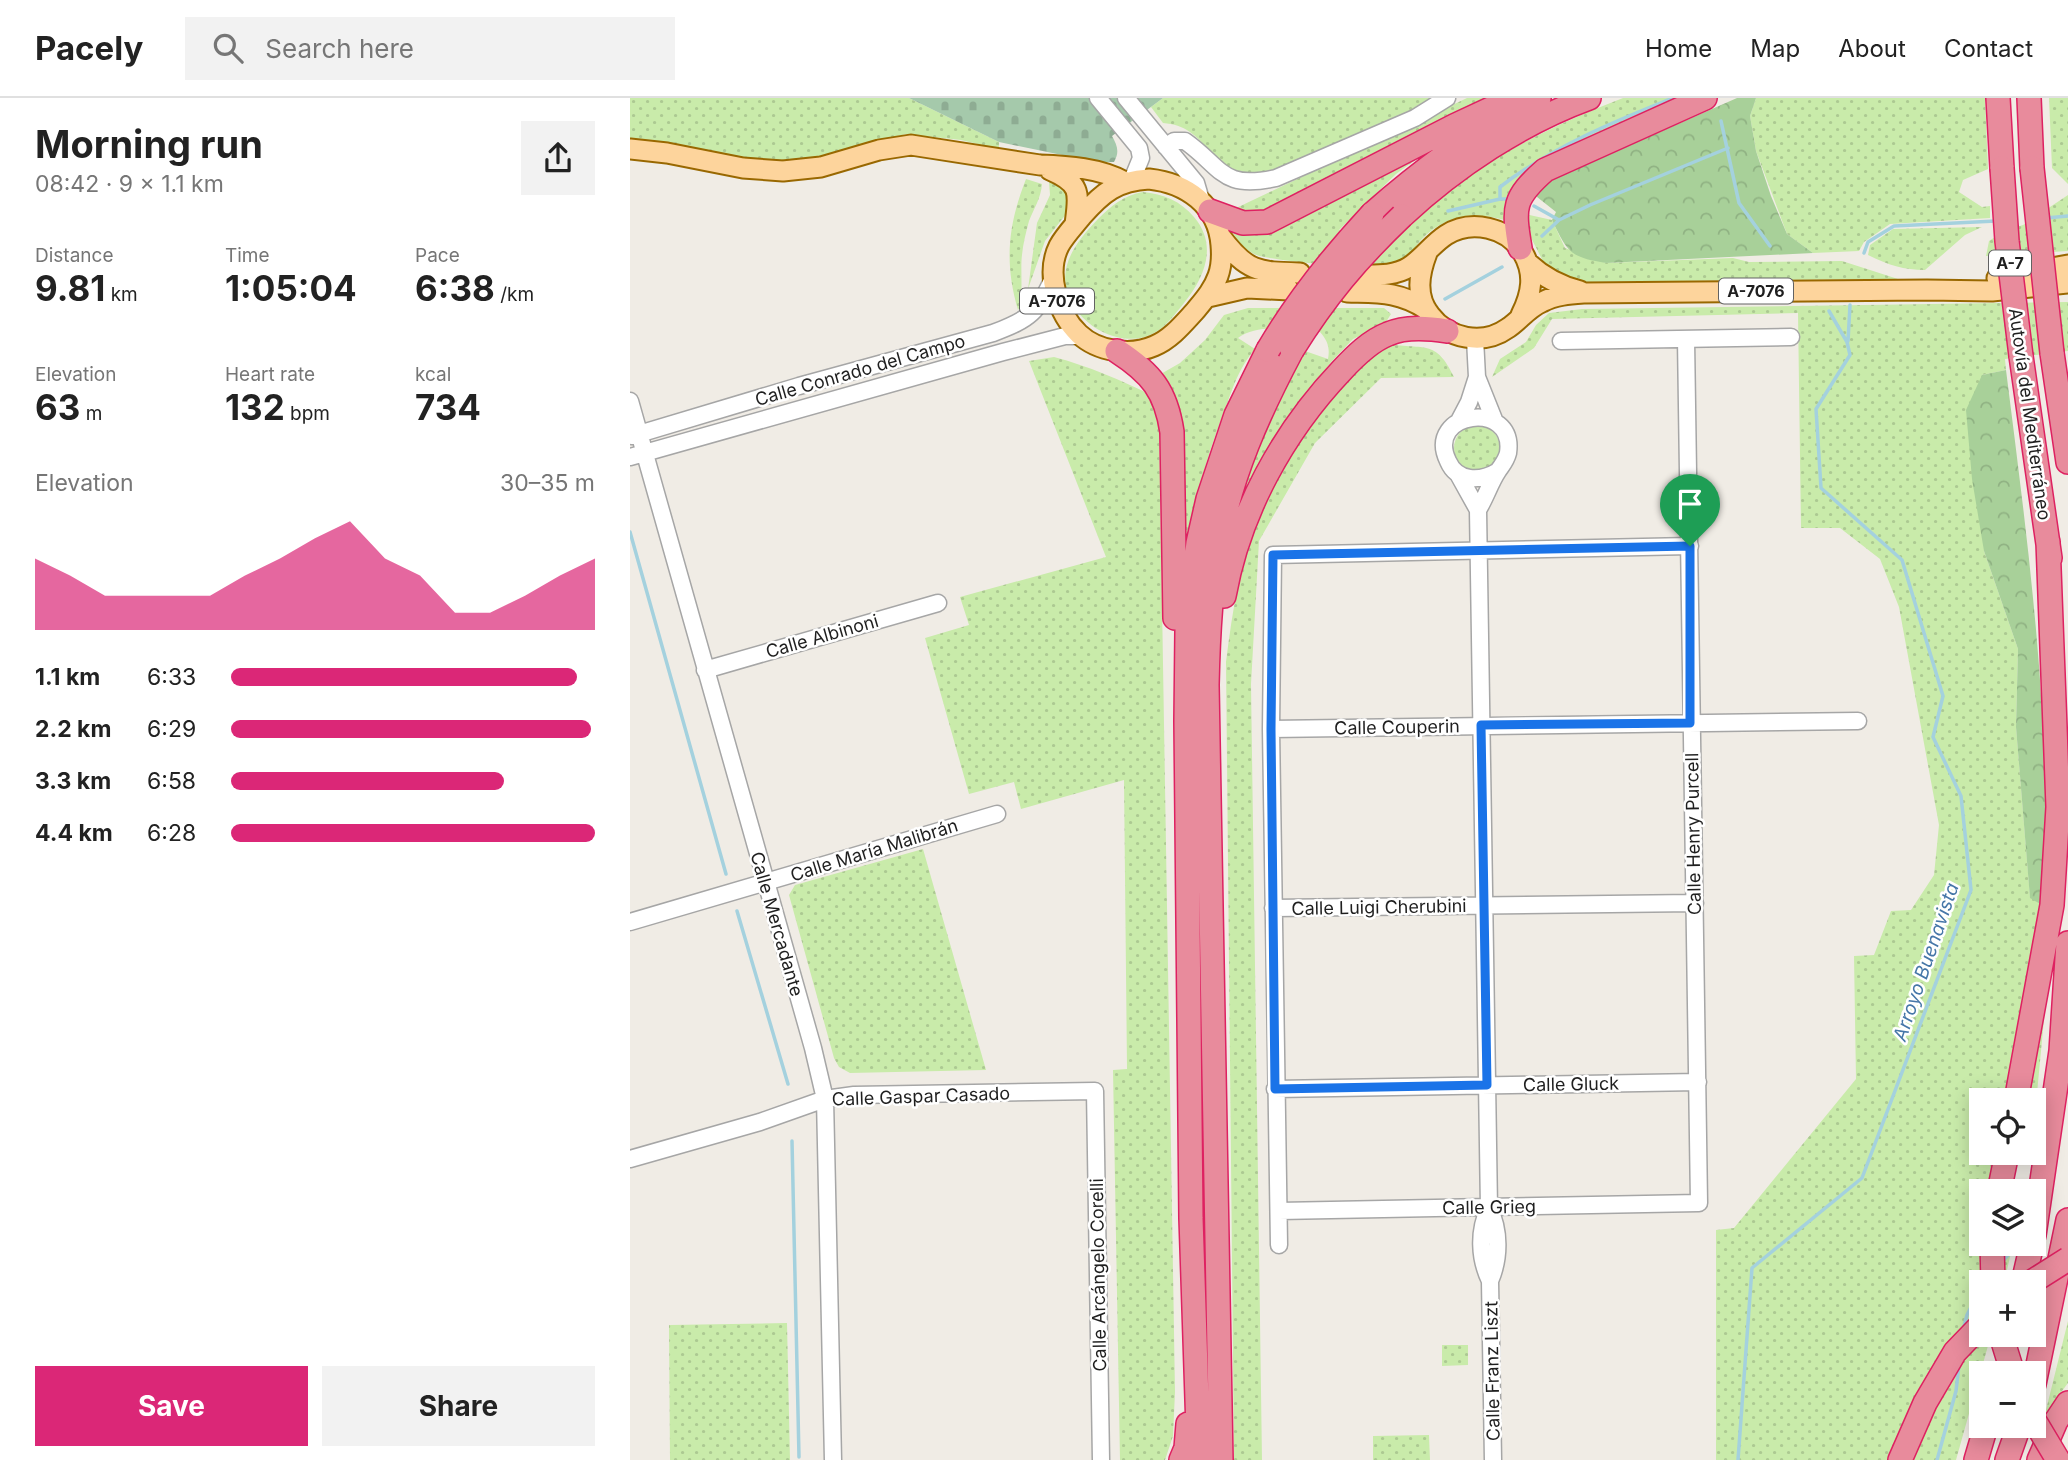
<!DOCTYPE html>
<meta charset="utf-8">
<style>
:root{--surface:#fff;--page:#f2f2f2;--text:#222;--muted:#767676;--line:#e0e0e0;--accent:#db2777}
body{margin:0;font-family:Inter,sans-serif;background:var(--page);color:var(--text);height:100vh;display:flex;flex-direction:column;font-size:26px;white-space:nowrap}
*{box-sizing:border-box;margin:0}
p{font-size:23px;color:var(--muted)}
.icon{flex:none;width:38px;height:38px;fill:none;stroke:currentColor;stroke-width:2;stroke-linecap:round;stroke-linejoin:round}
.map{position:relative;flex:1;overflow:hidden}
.sheet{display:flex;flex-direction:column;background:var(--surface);width:630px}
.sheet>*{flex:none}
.fabs{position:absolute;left:1339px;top:990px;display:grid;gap:14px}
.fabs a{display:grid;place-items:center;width:77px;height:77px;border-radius:0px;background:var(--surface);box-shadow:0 4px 18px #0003;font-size:35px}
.pin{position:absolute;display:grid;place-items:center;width:60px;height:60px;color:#fff;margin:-72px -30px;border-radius:50% 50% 50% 0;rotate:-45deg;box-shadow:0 0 7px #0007}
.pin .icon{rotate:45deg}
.round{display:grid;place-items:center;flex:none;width:74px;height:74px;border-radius:0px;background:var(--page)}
.summary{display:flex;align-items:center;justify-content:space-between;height:119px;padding:0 35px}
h1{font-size:38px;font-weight:700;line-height:52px}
.metrics{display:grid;grid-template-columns:repeat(3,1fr);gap:10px;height:119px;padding:7px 35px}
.metrics div{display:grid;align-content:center}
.metrics b{font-size:35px;font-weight:700}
.metrics small{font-size:19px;font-weight:400}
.metrics p{font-size:19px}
.chart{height:196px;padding:14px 35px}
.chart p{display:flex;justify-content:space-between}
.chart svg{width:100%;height:126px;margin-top:7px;fill:var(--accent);opacity:.7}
.cta{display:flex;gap:14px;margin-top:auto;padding:14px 35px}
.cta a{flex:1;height:80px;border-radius:0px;background:var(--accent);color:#fff;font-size:28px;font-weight:700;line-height:80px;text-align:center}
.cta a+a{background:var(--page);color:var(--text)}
ul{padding:0 35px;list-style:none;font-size:23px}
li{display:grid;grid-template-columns:112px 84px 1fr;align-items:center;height:52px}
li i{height:18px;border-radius:9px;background:var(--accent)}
header{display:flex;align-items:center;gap:42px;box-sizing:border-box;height:98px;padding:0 35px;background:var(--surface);border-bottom:2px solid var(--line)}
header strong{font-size:33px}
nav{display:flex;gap:38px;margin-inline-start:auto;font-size:24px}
.search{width:490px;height:63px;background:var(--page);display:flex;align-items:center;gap:18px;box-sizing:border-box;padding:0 24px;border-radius:0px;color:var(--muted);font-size:26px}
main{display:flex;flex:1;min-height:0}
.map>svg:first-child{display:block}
</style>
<header>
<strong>Pacely</strong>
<div class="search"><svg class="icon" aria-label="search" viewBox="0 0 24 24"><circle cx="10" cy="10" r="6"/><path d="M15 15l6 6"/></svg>Search here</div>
<nav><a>Home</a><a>Map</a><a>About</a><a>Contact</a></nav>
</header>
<main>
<section class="sheet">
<div class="summary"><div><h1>Morning run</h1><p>08:42 · 9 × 1.1 km</p></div><a class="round"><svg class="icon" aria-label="share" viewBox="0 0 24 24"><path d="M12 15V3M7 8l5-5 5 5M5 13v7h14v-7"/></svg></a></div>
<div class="metrics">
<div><p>Distance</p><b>9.81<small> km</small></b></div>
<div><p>Time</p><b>1:05:04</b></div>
<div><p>Pace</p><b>6:38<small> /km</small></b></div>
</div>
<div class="metrics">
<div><p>Elevation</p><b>63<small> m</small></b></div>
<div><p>Heart rate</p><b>132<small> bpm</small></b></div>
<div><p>kcal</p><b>734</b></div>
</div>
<div class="chart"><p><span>Elevation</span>30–35 m</p>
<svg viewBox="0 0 160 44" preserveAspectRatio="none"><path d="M0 44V19L10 25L20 32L30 32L40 32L50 32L60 25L70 19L80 12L90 6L100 19L110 25L120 38L130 38L140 32L150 25L160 19V44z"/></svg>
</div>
<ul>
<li><b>1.1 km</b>6:33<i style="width:95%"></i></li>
<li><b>2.2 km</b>6:29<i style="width:99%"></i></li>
<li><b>3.3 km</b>6:58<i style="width:75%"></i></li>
<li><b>4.4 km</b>6:28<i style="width:100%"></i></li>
</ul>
<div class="cta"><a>Save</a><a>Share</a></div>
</section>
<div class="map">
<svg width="1438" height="1362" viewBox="0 0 1438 1362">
<defs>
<pattern id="grass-dots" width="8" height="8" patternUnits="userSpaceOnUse" patternTransform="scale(1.75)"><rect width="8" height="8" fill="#c9ebaa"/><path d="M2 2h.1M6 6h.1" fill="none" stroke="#acc992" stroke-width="1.8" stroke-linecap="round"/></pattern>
<pattern id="forest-crowns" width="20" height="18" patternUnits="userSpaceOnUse" patternTransform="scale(1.75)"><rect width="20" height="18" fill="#a8d099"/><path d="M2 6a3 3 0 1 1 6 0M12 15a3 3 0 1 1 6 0" fill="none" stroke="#90b283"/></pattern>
<pattern id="cemetery-stones" width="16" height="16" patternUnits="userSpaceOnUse" patternTransform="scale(1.75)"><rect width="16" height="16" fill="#a5c9ab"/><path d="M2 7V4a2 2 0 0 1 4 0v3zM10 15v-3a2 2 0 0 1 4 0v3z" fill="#8eac93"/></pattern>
</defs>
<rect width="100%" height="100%" fill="#f0ece5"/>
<path fill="url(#grass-dots)" d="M0,0H279L369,44V51L331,42L276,36L163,67L120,63L0,44Z
M533,0H801L769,20L635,77C628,78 619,80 613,78C578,70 577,28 533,25L521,9Z
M837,0H859L631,115L613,117L602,112Z
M993,0H1051L930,59L878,123C844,113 815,116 790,143C784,150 780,158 772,162C766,165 757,167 751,168C734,171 638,163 624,156C611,149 606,140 599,128L827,32L766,76L709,132L765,138C828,74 910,32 993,0Z
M1126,0H1355L1358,71L1333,82L1329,94L1352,109L1360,108V120L1260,126L1234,144L1229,153L1183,155L1157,136L1126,53L1120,18Z
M1419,0H1438V86L1422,70Z
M396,81L412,86C411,100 404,110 399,123C396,134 393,146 392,157C390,171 394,203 388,212C374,164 378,127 396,81Z
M419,84L435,87L440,111L415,143L398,191L407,125L420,97Z
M513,94C533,96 551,103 564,119C588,147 575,179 554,205C545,216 537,228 524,235C499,249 465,236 448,214C421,178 441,149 468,121C481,108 494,97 513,94Z
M1438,97V153L1356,158L1359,143L1374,133L1393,127Z
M895,116L922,122L935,150L976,165L1103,160L1119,164L1212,163L1268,181L945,184L918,173L896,130Z
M1352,129L1335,137L1295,172C1274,172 1258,167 1238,157L1240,147L1263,131Z
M1438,204V253L1375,261L1376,272L1352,277L1354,453L1388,551L1386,629L1400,799L1412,807L1376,1003H1351V1055H1366L1359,1094H1351V1146H1383L1374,1185H1351V1237H1361L1326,1362H1086V1132L1104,1130L1226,981L1224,858L1244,857L1261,813L1281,812L1304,777L1309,727L1269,509L1250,461L1210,430H1171L1168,215L922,221L904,250L862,279L870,261L896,244L906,227L919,215L952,211Z
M618,210H754L761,216L754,227L723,241L702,263L661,316L621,389L614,392C630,343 649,297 675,253L698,261C700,250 698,243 690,234C664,233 630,224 608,240L625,251C608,271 603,290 594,314C576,360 564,407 553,456L529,277L550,265L562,254L575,242L594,217Z
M758,246C795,252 806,241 824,279L751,280L685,345L629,443L621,586L632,1362H604L596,564C603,508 612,451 635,398C645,377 659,358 671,338C693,302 721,267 758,246Z
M424,259C458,268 491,282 523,298L529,322L545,1294L543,1338L535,1362H490L483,972L497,971L494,682L391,711L384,684L339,696L295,540L339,527L330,499L476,459L399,263Z
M824 350a23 23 0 1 1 46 0a23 23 0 1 1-46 0Z
M293,751L356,972L220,975L209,969L204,960L159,797L165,787Z
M1420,858L1404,1027V1003H1390Z
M1438,1223V1285L1415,1316Z
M157,1225L160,1362H40L39,1227Z
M812,1247H838V1267L812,1268Z
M799,1337L800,1362H743V1338Z"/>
<path fill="url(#forest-crowns)" d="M1107,0H1126L1120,18L1126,53L1141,98L1157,136L1183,155L976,165C940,159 938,155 922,122L926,114L902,95L916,84Z
M1376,272C1392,399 1409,525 1414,653C1416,703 1421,757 1412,807L1400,800L1386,629L1388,551L1354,453L1342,381L1336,312L1352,277Z"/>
<path fill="url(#cemetery-stones)" d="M279,0H533L482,38C487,47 490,54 484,64H466L369,44Z"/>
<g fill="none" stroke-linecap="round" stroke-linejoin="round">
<path stroke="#a4d1de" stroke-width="3.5" d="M1091,23L1109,105L1140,148
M870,101V89C922,49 983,24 1043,0
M904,108L929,122
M818,113L870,101H881
M1416,120L1438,118
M912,138L929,122L960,107L1098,50
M1234,155L1238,144L1264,128L1366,123
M815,201L872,169
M1218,243L1220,207
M0,434L96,776
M107,813L158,986
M162,1043L169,1359
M1371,1165L1379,1156
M1333,1232L1337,1217L1351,1189
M1108,1362L1122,1170L1232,1080L1341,792L1331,698L1303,639L1313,598L1272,462L1191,390L1186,311L1220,257L1217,244L1199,213
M1307,1362L1326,1293L1329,1267"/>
<g stroke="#a6a6a6" stroke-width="19">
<path id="minor" d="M468,0L509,50L511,60L502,82
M496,0L566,85L571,102
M536,49L544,43H555C593,70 591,92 646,80L785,20L817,0
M845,241L847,279L865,324
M931,243L1161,239
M0,303L183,950L195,1001L203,1362
M829,323L839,304L847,279
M2,338L169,288L363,235C400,221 408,215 424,178
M0,359L373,254L435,238H451
M828,376L848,412L859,1110C870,1132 870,1160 860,1183
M848,412C856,399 860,385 868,373C872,367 876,363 878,355C886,301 794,313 818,363C827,384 850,384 868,373
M75,572L308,505
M641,631L1228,623
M643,810L1065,805
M0,824L367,716
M645,991L1068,984
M0,1061L130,1024L195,1001L224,997L465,993L471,1362
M859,1110C848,1133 849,1160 860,1183L863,1362
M649,1113L1069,1105L1056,241
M649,1147L641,631L643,457L1060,448"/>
</g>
<g stroke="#996800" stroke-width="23">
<path id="major" d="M0,51L37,55L113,70L153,73L191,69L249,52L281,47L410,67C437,68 471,70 495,84
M420,72C452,86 449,95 445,126
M519,81C556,85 588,107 591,147C592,158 592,167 588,178C583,192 574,202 565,213C553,226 541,241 524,248C501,258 468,254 449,236C428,216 415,176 429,148C435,137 445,127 452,118C473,94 487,83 519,81Z
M591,139C617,174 628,174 670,175
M797,155C789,176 785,198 800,217C818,241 853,248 878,230C890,222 898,210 912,204C925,197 940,196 954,195L1297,192L1362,193L1438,185
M898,165C913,179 930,188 950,193
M731,177C747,177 765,178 779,169C793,160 802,146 816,137C841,121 878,129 893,155C905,176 902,195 891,217
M1367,180L1438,167
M717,194C748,195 768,193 796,211
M578,199L617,190L659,192"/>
</g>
<g stroke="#de2161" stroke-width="26">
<path id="highway" d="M1368,0L1372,70
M1399,0L1402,70
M580,113L613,125L637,124L824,28L884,0
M742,116C793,71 848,30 909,0
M772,118C826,68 891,25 959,0
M890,150C883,109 883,100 915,72L1075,0
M487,253C521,275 536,293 542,334L545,520
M1422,255L1438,364
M1391,258L1420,460
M594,498C609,414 653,334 712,272C725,258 740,243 758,236C776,228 798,230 817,233
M1386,1003L1422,807L1428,709L1418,444
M1369,1094L1377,1055
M1404,1137L1431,953L1438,845
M1362,1146L1363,1185
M1393,1185L1402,1146
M1404,1286L1438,1122
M551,1362L556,1350L558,1326
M569,1362L561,1120L556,623L557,533L568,445L578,401L606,317L638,252
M591,1362L577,587C578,540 580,494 588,448C600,378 629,314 662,252
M1270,1362L1295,1305L1325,1254L1351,1227
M1346,1362L1356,1328
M1377,1362L1389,1328
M1409,1362L1426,1323L1438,1305"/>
</g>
<use href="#minor" stroke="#fff" stroke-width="16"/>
<use href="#major" stroke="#fdd49c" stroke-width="19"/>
<use href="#highway" stroke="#e88b9c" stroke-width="23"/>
<g stroke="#de2161" stroke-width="26" stroke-linecap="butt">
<path id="highway-bridge" d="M1372,70L1377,143L1391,258
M1402,70L1422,255
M638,252C668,201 702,159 742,116
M662,252C696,198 726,162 772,118
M1400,1185L1438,1161
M1371,1237L1383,1276
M1404,1322L1428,1362"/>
</g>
<use href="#highway-bridge" stroke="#e88b9c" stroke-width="23"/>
</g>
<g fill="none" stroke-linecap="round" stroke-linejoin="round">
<g stroke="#fff" stroke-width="14">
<path id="route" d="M1060,448V625L851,627L857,987L645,991L641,631L643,457Z"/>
</g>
<use href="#route" stroke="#1a73e8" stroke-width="9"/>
</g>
<g text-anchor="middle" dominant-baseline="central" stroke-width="5" stroke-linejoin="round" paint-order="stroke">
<g fill="#fff" stroke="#626262" stroke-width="2">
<rect x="1359" y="152.5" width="42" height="25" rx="5"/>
<rect x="1089" y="180.5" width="74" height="25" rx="5"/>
<rect x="390" y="190.5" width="74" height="25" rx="5"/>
</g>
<g font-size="16" font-weight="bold" fill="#1f1f1f">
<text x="1380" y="165">A-7</text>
<text x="1126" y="193">A-7076</text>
<text x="427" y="203">A-7076</text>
</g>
<g font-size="18" fill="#1f1f1f" stroke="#fff">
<text transform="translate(230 272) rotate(-16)">Calle Conrado del Campo</text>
<text transform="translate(1400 316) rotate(82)">Autovía del Mediterráneo</text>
<text transform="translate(192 538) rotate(-16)">Calle Albinoni</text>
<text transform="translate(767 629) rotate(-1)">Calle Couperin</text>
<text transform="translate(1063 736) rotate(-91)">Calle Henry Purcell</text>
<text transform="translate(244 752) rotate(-17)">Calle María Malibrán</text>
<text transform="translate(749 809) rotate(-1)">Calle Luigi Cherubini</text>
<text transform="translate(147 826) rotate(74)">Calle Mercadante</text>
<text transform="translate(941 986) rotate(-1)">Calle Gluck</text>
<text transform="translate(291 998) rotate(-2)">Calle Gaspar Casado</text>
<text transform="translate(859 1109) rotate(-1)">Calle Grieg</text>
<text transform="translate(468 1177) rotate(-91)">Calle Arcángelo Corelli</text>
<text transform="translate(862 1273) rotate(-91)">Calle Franz Liszt</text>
</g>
<g font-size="19" font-style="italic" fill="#4677a8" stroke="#fff">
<text transform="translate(1296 864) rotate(-71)">Arroyo Buenavista</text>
</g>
</g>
</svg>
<div class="fabs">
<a><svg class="icon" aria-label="locate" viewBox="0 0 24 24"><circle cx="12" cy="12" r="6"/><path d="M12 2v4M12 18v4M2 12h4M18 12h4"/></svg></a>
<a><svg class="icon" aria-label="layers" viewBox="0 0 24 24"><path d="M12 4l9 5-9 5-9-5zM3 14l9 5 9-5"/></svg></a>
<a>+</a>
<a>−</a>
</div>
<div class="pin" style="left:1060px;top:448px;background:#1e9e55"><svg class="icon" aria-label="arrive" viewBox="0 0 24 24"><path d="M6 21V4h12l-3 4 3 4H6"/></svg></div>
</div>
</main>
